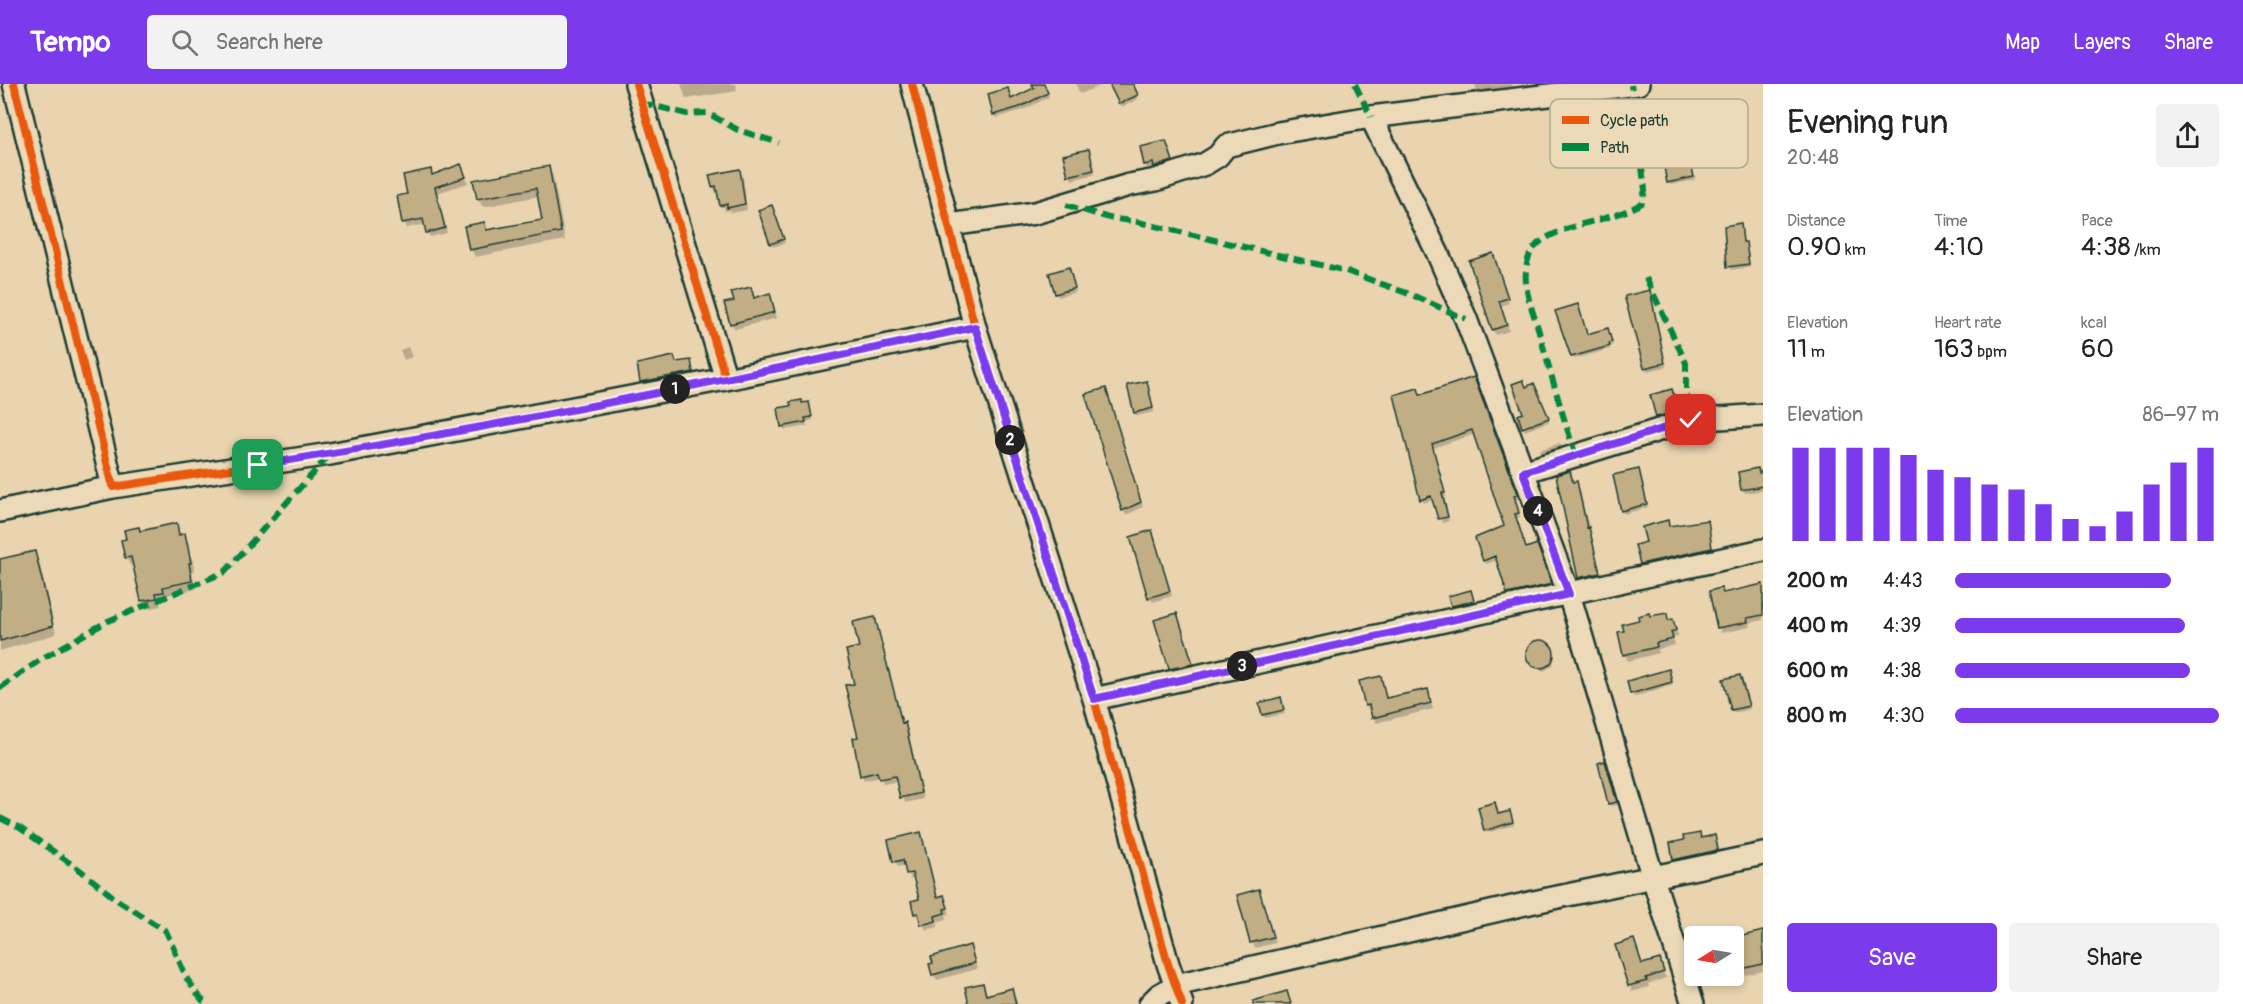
<!DOCTYPE html>
<meta charset="utf-8">
<style>
:root{--surface:#fff;--page:#f2f2f2;--text:#222;--muted:#767676;--accent:#7c3aed}
body{margin:0;font-family:Pangolin,sans-serif;background:var(--page);color:var(--text);height:100vh;display:flex;flex-direction:column;font-size:22px;white-space:nowrap}
*{box-sizing:border-box;margin:0}
p{font-size:20px;color:var(--muted)}
.icon{flex:none;width:33px;height:33px;fill:none;stroke:currentColor;stroke-width:2;stroke-linecap:round;stroke-linejoin:round}
.map{position:relative;flex:1;overflow:hidden}
.sheet{display:flex;flex-direction:column;background:var(--surface);width:480px}
.sheet>*{flex:none}
.needle{width:39px;rotate:259deg}
.tools{position:absolute;left:1684px;top:842px;display:grid;gap:12px}
.tools a{display:grid;place-items:center;width:60px;height:60px;border-radius:6px;background:var(--surface);box-shadow:0 3px 9px #0003;font-size:30px}
.pin{position:absolute;display:grid;place-items:center;width:51px;height:51px;color:#fff;margin:-26px;border-radius:12px;box-shadow:0 3px 9px #0006}
.km{position:absolute;width:30px;height:30px;margin:-15px;border-radius:50%;background:#222;color:#fff;font-size:16px;line-height:30px;text-align:center}
.round{display:grid;place-items:center;flex:none;width:63px;height:63px;border-radius:6px;background:var(--page)}
.summary{display:flex;align-items:center;justify-content:space-between;height:102px;padding:0 24px}
h1{font-size:33px;font-weight:600;line-height:45px}
.stats{display:grid;grid-template-columns:repeat(3,1fr);gap:9px;height:102px;padding:6px 24px}
.stats div{display:grid;align-content:center}
.stats b{font-size:26px;font-weight:600}
.stats small{font-size:16px;font-weight:400}
.stats p{font-size:16px}
.chart{height:168px;padding:12px 24px}
.chart p{display:flex;justify-content:space-between}
.chart svg{width:100%;height:108px;margin-top:6px;stroke:var(--accent);stroke-width:6}
.cta{display:flex;gap:12px;margin-top:auto;padding:12px 24px}
.cta a{flex:1;height:69px;border-radius:6px;background:var(--accent);color:#fff;font-size:24px;font-weight:600;line-height:69px;text-align:center}
.cta a+a{background:var(--page);color:var(--text)}
ul{padding:0 24px;list-style:none;font-size:20px}
li{display:grid;grid-template-columns:96px 72px 1fr;align-items:center;height:45px}
li i{height:15px;border-radius:8px;background:var(--accent)}
header{display:flex;align-items:center;gap:36px;box-sizing:border-box;height:84px;padding:0 30px;background:var(--accent);color:#fff}
header strong{font-size:28px}
nav{display:flex;gap:33px;margin-inline-start:auto;font-size:21px}
.search{width:420px;height:54px;background:var(--page);display:flex;align-items:center;gap:15px;box-sizing:border-box;padding:0 21px;border-radius:6px;color:var(--muted);font-size:22px}
main{display:flex;flex:1;min-height:0}
.map>svg:first-child{display:block}
</style>
<header>
<strong>Tempo</strong>
<div class="search"><svg class="icon" aria-label="search" viewBox="0 0 24 24"><circle cx="10" cy="10" r="6"/><path d="M15 15l6 6"/></svg>Search here</div>
<nav><a>Map</a><a>Layers</a><a>Share</a></nav>
</header>
<main>
<div class="map">
<svg width="1763" height="920" viewBox="0 0 1763 920">
<rect width="100%" height="100%" fill="#e9d4af"/>
<filter id="ink" filterUnits="userSpaceOnUse"><feTurbulence type="fractalNoise" baseFrequency=".0167" numOctaves="2"/><feDisplacementMap in="SourceGraphic" scale="12" xChannelSelector="R" yChannelSelector="G"/><feConvolveMatrix kernelMatrix="1 2 1 2 8 2 1 2 1" color-interpolation-filters="sRGB"/></filter>
<g filter="url(#ink)">
<path fill="#0003" d="M681,0H736L737,7L686,15Z
M1043,0L1049,13L1023,26L996,34L994,30L1008,6L1012,16Z
M1076,0H1105L1080,10Z
M1111,0H1134L1138,15L1122,23Z
M1475,0H1512L1513,9L1479,13Z
M1683,51L1695,96L1671,101L1669,98L1672,83Z
M1167,62L1174,80L1157,86L1155,82L1147,84L1145,80Z
M1090,70L1095,90L1072,96L1064,72Z
M548,84L553,92L565,156L475,173L471,165L484,140L488,147L543,137L539,112L483,123L478,115Z
M430,86L433,92L464,88L468,99L437,109L447,149L430,153L425,140L407,144L404,138L409,111Z
M739,87L743,93L747,126L732,129L730,126L725,127L718,108H716L713,102Z
M760,126H773L785,159L773,163Z
M1740,141L1744,160L1747,163L1750,183L1731,186L1729,182Z
M1495,176L1509,219L1501,222L1509,247L1496,251L1493,246Z
M1070,188L1076,208L1058,213L1051,190Z
M750,205L755,215L769,211L777,234L735,245L731,239L735,218Z
M1649,208L1666,283L1647,287L1627,213Z
M1607,245L1613,261L1610,262V265L1574,275L1572,272L1587,251Z
M408,263L412,273L404,276L400,266Z
M690,277L696,294L645,304L641,298L638,281Z
M1476,299L1519,414L1515,416L1520,433L1516,434L1527,465L1538,466L1553,504L1511,513L1498,476L1486,480L1484,476L1506,443L1475,350L1433,364L1446,413H1443L1449,437L1442,439L1434,416L1423,419L1421,415L1420,312Z
M1148,302L1154,328L1137,332L1135,328Z
M1525,304L1535,305L1550,337L1525,347L1523,343Z
M1106,306L1143,423L1126,431L1123,426Z
M1674,310L1679,330L1660,336L1658,332Z
M808,320L813,336L806,338L807,342L785,346L783,342L803,321Z
M1560,359L1563,366L1542,373L1539,366Z
M1763,385V397L1761,398L1763,406L1745,409L1740,390Z
M1638,386L1648,423L1624,430L1622,426Z
M1569,389L1574,400L1576,399L1579,404L1602,494L1582,499L1579,494Z
M1667,438L1670,443L1707,438L1713,468L1643,483L1637,462L1648,460Z
M176,441L181,452L184,451L189,459L195,487H192L196,505L167,511L168,516L160,518L161,522L147,525L142,517L135,481L131,482L126,474L141,448Z
M1154,453L1172,512L1153,518L1149,513Z
M34,468L39,477L56,550L0,567V477Z
M1763,502V536L1749,539L1750,543L1721,549L1711,508L1723,510Z
M1472,511L1475,521L1454,526L1450,513Z
M1177,530L1195,586L1174,591L1171,585Z
M1666,531L1676,542L1678,552L1673,554L1675,561L1658,565L1659,569L1628,577L1625,571L1626,548Z
M875,534L903,640L908,645L923,715L905,719L898,697L884,700L880,693L864,697L861,692L855,655L860,654L855,601L861,564Z
M1540,558L1547,561L1555,572L1553,581L1544,587L1533,582L1528,570L1533,560Z
M1670,590L1673,601L1634,613L1632,610L1629,598Z
M1740,592L1750,625L1734,629L1732,626Z
M1381,594L1387,615L1427,606L1433,625L1376,639L1372,627H1369L1366,622Z
M1280,615L1285,630L1265,634L1263,631Z
M1600,680L1606,681L1618,721L1611,722L1610,720Z
M1498,732H1511L1514,741L1487,749L1486,746Z
M920,750L923,756L938,814L944,813L950,830L946,831L947,835L937,838L938,843L926,846L921,835L919,836L916,830L913,818L921,816L915,795L911,796L906,781L898,783L895,777Z
M1700,750L1702,755L1714,753L1718,759L1720,772L1677,781L1674,775L1685,758Z
M1259,806L1275,859L1255,864L1252,858Z
M1763,848V887L1746,891L1742,885Z
M1634,857L1642,881L1659,877L1666,894L1648,900L1649,903L1632,908L1617,862Z
M970,863L977,885L937,896L933,890L935,880Z"/>
<path fill="#c2ae84" stroke="#1f3d34" stroke-width="1.5" d="M1032,0H1044L1048,9L1020,23L993,31L988,10L1008,4L1011,15L1034,4Z
M1109,0H1133L1138,11L1119,20Z
M1684,49L1694,93L1667,99L1664,83L1670,82L1666,67L1675,65L1672,52Z
M1166,57L1173,77L1154,83L1153,79L1144,81L1140,63Z
M1089,65L1094,86L1068,92L1063,71Z
M461,80L466,93L435,103L445,144L426,149L423,135L402,139L397,112L407,110L403,91L431,85L432,91Z
M549,82L561,148L469,166L464,142L485,138L486,146L542,136L536,104L477,115L473,96Z
M740,85L745,120L727,124V120L720,122L716,102L712,103L709,91Z
M772,121L784,155L770,160L758,126Z
M1741,139L1743,158H1746L1749,180L1727,183L1724,142Z
M1493,169L1508,214L1499,217L1507,241L1492,246L1469,177Z
M1069,183L1075,204L1055,210L1049,189Z
M751,203L754,214L770,209L775,228L730,240L724,219L734,217L731,208Z
M1650,206L1665,279L1644,284L1625,215V212Z
M1578,220L1587,250L1608,244L1612,258L1609,259L1610,262L1571,273L1555,227Z
M674,272L676,278L691,276L693,288L640,298L637,280Z
M1474,293L1518,410L1514,411L1519,429L1515,430L1526,464L1537,460L1552,500L1507,510L1495,472L1483,477L1475,454L1504,442L1472,346L1432,360L1445,409H1442L1448,433L1438,435L1431,412L1420,416L1394,311L1418,304L1420,311Z
M1523,296L1526,303L1534,299L1549,334L1522,344L1518,331L1523,329L1512,300Z
M1147,297L1153,324L1134,329L1127,301Z
M1106,304L1141,418L1122,427L1085,310Z
M1672,305L1679,327L1656,333L1650,311Z
M802,316V319L809,318L812,333L805,334L806,338L781,343L778,324L791,322L790,318Z
M1758,384L1759,389L1763,388V402L1741,406L1738,388Z
M1639,385L1647,420L1621,427L1613,391Z
M1570,387L1573,398L1577,397L1587,444L1589,443L1600,489L1578,494L1556,391Z
M1668,436L1669,442L1708,436L1712,464L1640,480L1635,461L1646,458L1642,443Z
M177,439L179,451L185,449L191,479H189L192,497L163,503L164,508L156,509L157,514L141,517L131,473L125,474L121,456L126,455L124,446L139,443L140,447Z
M1152,446L1170,507L1148,514L1130,453Z
M35,467L53,542L0,557V475Z
M1763,500V531L1747,534L1748,538L1717,544L1709,507L1721,504L1723,509Z
M1471,506L1474,517L1451,522L1448,512Z
M1177,529L1193,580L1169,585L1154,536Z
M1649,529L1650,532L1667,529L1668,536L1673,535L1676,546L1671,548L1673,555L1656,559L1657,563L1623,571L1618,548L1624,547L1622,540L1639,536L1638,532Z
M875,533L902,639L905,638L921,709L900,714L895,692L879,695L877,688L860,692L853,654L858,653L845,601L854,600L846,566L859,563L853,538Z
M1526 570a14 14 0 1 1 28 0a14 14 0 1 1-28 0Z
M1669,585L1672,598L1630,610L1627,597Z
M1740,591L1749,622L1731,626L1723,595Z
M1381,592L1386,614L1428,605L1431,619L1372,634L1369,621L1365,622L1359,597Z
M1281,613L1284,626L1262,631L1259,619Z
M1605,677L1617,718L1608,720L1598,679Z
M1495,718L1498,730L1510,727L1513,738L1484,747L1478,723Z
M921,748L937,813L944,811L948,824L944,825L945,829L935,832L936,837L921,841L918,829L914,830L911,817L919,815L912,789L906,790L903,776L893,778L888,756Z
M1700,749L1701,754L1715,751L1718,766L1673,776L1670,759L1684,756L1683,752Z
M1259,805L1273,853L1250,859L1237,811Z
M1763,847V880L1741,885L1734,854Z
M1634,855L1642,880L1660,875L1664,888L1646,894L1647,897L1628,902L1615,861Z
M970,861L975,879L932,891L929,880L933,879L931,873Z
M983,899L986,911L1012,904L1016,920H967L968,916L965,903Z
M1287,907L1291,920H1253V917Z"/>
<g fill="none" stroke-linecap="round" stroke-linejoin="round">
<g stroke="#1f3d34" stroke-width="26">
<path id="minor" d="M14,0L113,403L330,370L726,295L636,0
M912,0L975,243L1094,615L1168,880L1182,920
M1371,33L1437,168L1466,235L1569,510L1653,794L1693,920
M949,141L1035,129L1129,101L1156,96L1205,80L1218,72L1226,62L1278,49L1371,33L1638,0
M726,295L975,243
M1523,388L1691,336L1763,331
M0,427L113,403
M1094,615L1763,466
M1150,920L1159,911L1176,901L1534,818L1763,770"/>
</g>
<use href="#minor" stroke="#ecd9b7" stroke-width="21"/>
<path stroke="#00873e" stroke-width="6" stroke-dasharray="12 6" stroke-linecap="butt" d="M1355,0L1371,33
M642,19L687,30L707,29L738,46L779,59
M1066,121L1109,134L1138,138L1346,187L1412,211L1466,235
M1646,194L1686,279V307L1691,336
M1576,372C1562,330 1550,287 1538,244C1532,225 1524,206 1526,186C1527,173 1532,163 1543,156C1573,137 1614,137 1642,119L1645,106L1631,1
M0,604L43,574L108,537L225,488L330,370
M0,734L20,744L80,786L117,816L166,847L187,895L202,916L209,920"/>
<g stroke="#ecd9b7" stroke-width="11">
<path id="cycleway" d="M14,0L113,403L330,370L726,295L636,0
M912,0L975,243L1094,615L1168,880L1182,920"/>
</g>
<use href="#cycleway" stroke="#e8590c" stroke-width="8"/>
</g>
</g>
<g fill="none" stroke-linecap="round" stroke-linejoin="round" filter="url(#ink)">
<g stroke="#fff" stroke-width="12">
<path id="route" d="M258,381C498,344 738,293 975,243L1094,615L1569,510L1523,388L1691,336"/>
</g>
<use href="#route" stroke="#7c3aed" stroke-width="8"/>
</g>
<rect x="1550" y="15" width="198" height="69" rx="9" fill="#ecd9b7" stroke="#aeaa90" stroke-width="1.5"/>
<rect x="1562" y="32" width="27" height="8" fill="#e8590c"/>
<rect x="1562" y="59" width="27" height="8" fill="#00873e"/>
<g font-size="16" fill="#1f3d34">
<text x="1600" y="42">Cycle path</text>
<text x="1600" y="69">Path</text>
</g>
</svg>
<div class="tools">
<a><svg class="needle" viewBox="-14 -14 28 28"><path d="M0-13l5 13h-10z" fill="#e53935"/><path d="M0 13l5-13h-10z" fill="#767676"/></svg></a>
</div>
<div class="pin" style="left:258px;top:381px;background:#1e9e55"><svg class="icon" aria-label="arrive" viewBox="0 0 24 24"><path d="M6 21V4h12l-3 4 3 4H6"/></svg></div>
<div class="pin" style="left:1691px;top:336px;background:#d93025"><svg class="icon" aria-label="check" viewBox="0 0 24 24"><path d="M5 12l5 5 9-10"/></svg></div>
<b class="km" style="left:675px;top:305px">1</b>
<b class="km" style="left:1010px;top:356px">2</b>
<b class="km" style="left:1242px;top:582px">3</b>
<b class="km" style="left:1538px;top:427px">4</b>
</div>
<section class="sheet">
<div class="summary"><div><h1>Evening run</h1><p>20:48</p></div><a class="round"><svg class="icon" aria-label="share" viewBox="0 0 24 24"><path d="M12 15V3M7 8l5-5 5 5M5 13v7h14v-7"/></svg></a></div>
<div class="stats">
<div><p>Distance</p><b>0.90<small> km</small></b></div>
<div><p>Time</p><b>4:10</b></div>
<div><p>Pace</p><b>4:38<small> /km</small></b></div>
</div>
<div class="stats">
<div><p>Elevation</p><b>11<small> m</small></b></div>
<div><p>Heart rate</p><b>163<small> bpm</small></b></div>
<div><p>kcal</p><b>60</b></div>
</div>
<div class="chart"><p><span>Elevation</span>86–97 m</p>
<svg viewBox="0 0 160 44" preserveAspectRatio="none"><path d="M5 44V6M15 44V6M25 44V6M35 44V6M45 44V9M55 44V15M65 44V18M75 44V21M85 44V23M95 44V29M105 44V35M115 44V38M125 44V32M135 44V21M145 44V12M155 44V6"/></svg>
</div>
<ul>
<li><b>200 m</b>4:43<i style="width:82%"></i></li>
<li><b>400 m</b>4:39<i style="width:87%"></i></li>
<li><b>600 m</b>4:38<i style="width:89%"></i></li>
<li><b>800 m</b>4:30<i style="width:100%"></i></li>
</ul>
<div class="cta"><a>Save</a><a>Share</a></div>
</section>
</main>
